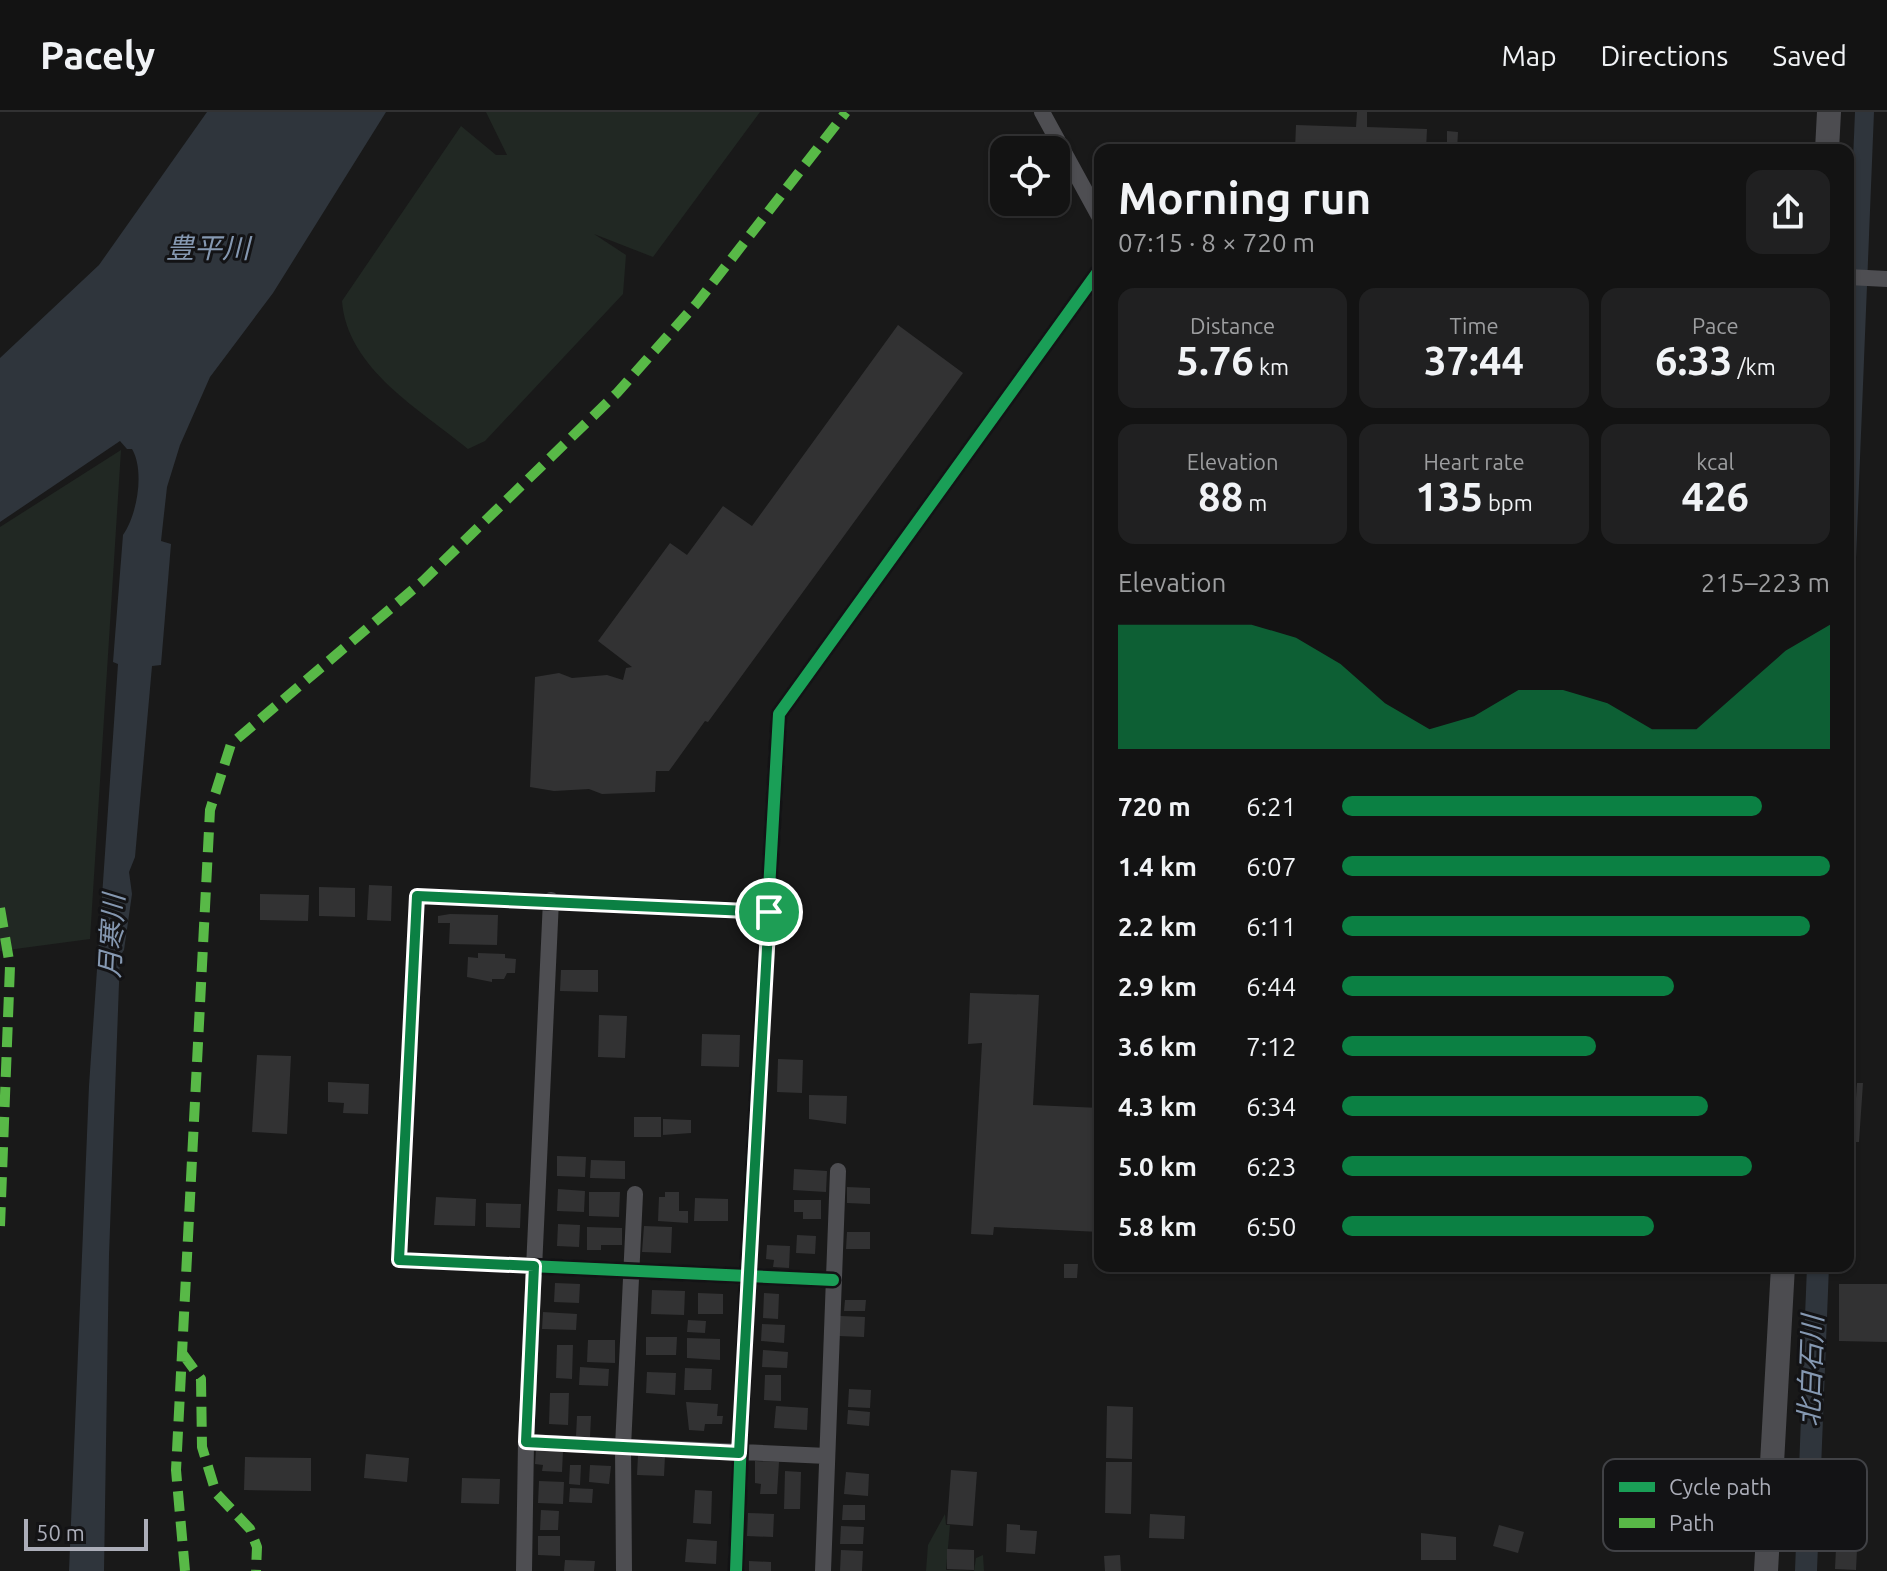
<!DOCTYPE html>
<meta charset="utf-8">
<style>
:root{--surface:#131313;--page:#202021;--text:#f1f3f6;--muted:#9d9ea0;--line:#323233;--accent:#0b8043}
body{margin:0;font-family:Ubuntu,"Noto Sans JP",sans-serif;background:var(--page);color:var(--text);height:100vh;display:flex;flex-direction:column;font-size:30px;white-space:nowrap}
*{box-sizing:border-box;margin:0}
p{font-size:26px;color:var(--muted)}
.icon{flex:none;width:44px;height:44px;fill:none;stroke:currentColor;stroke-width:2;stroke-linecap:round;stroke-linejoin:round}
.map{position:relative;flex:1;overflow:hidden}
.drawer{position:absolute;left:1094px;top:32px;width:760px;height:1128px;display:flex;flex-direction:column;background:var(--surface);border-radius:16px;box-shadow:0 2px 6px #0004,0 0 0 2px var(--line)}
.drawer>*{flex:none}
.fabs{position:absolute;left:990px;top:24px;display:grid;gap:16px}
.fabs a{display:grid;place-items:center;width:80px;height:80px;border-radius:16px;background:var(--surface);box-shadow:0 2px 6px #0004,0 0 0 2px var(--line);font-size:40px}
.scale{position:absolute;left:24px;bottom:20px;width:124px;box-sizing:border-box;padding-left:8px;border:4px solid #acaeb9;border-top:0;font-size:22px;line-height:28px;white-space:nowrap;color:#acaeb9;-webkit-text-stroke:6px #131315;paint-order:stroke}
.pin{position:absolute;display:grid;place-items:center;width:68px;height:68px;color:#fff;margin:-34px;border:4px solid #fff;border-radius:50%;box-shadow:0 2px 8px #0007}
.round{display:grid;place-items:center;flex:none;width:84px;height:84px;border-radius:16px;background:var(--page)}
.overview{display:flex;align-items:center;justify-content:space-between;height:136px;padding:0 24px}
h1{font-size:44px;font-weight:700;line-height:60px}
.stats{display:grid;grid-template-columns:repeat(3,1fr);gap:12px;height:136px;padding:8px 24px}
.stats div{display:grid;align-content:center;border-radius:16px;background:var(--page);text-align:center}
.stats b{font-size:40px;font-weight:700}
.stats small{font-size:22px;font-weight:400}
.stats p{font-size:22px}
.chart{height:224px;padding:16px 24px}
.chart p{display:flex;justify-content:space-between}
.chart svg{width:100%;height:144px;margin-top:8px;fill:var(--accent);opacity:.7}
ul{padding:0 24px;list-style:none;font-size:26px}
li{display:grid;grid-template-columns:128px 96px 1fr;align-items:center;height:60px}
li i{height:20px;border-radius:10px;background:var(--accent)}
header{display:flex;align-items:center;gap:48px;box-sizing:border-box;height:112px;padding:0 40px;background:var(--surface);border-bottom:2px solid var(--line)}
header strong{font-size:38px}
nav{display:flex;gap:44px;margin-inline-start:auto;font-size:28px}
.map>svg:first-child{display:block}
</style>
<header>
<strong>Pacely</strong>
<nav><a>Map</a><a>Directions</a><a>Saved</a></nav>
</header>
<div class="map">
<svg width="1887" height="1459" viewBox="0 0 1887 1459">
<rect width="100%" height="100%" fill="#191919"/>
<path fill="#212823" d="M486,0H760L653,145L594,122L626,143L623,182L485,329L468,337C421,298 347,257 342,189L461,14L496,43H507Z
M121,338L90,827L0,839V415Z
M945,1402L946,1413H950L946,1458L974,1459L976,1446L983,1443L984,1459H926L928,1433Z"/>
<path fill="#2f353c" d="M207,0H386L273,181L210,265L180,333L167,375L161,429L171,432L161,553L152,554L135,745L129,760L132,782L124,838L120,844L109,1143L104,1459H69L89,974L118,552L113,550L123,423C137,403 145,359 132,337H127L120,329L0,410V246L99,153Z
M1855,0H1874L1848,644V170Z
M1807,1154H1829L1817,1459H1795Z"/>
<path fill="#323233" d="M1357,0H1367V15L1427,17L1426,38H1295L1296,13L1356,15Z
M1447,19L1458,20L1457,38H1447Z
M898,213L963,261L708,610L705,609L669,659H656L655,680L602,682L589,677L554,679L530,675L535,565L559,561L572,566L607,563L623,568L626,556L632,555L598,529L670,431L687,443L723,394L752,414Z
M369,773L392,774L391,809L367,808Z
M319,775L355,776V805L319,804Z
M260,782L309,783L308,809L260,808Z
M450,802L498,803L497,833L449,832L450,811H438V804Z
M478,841L505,842V846L516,847L515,861H507L504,867H492V870L467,865L468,845L478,846Z
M561,858H598V880L560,879Z
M970,881L1039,883L1033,993L1100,996V1120L994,1115L993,1123L971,1122L982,931L968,932Z
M599,903L627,904L625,946L598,945Z
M702,922L740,923L739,955L701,954Z
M257,943L291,944L287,1022L252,1020Z
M778,947L803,948L802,981L777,980Z
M328,970L369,972L368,1002L343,1001L344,991L328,990Z
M1857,971H1863L1859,1030H1853Z
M809,983L847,984L846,1012L809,1007Z
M634,1005H661V1025H634Z
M663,1007L691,1008V1021L663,1023Z
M557,1044L586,1045L585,1065L557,1064Z
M591,1048L625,1049V1067L590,1066Z
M794,1057L827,1059L826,1080L793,1078Z
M847,1075L870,1076V1092L847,1091Z
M558,1077L585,1079L584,1100L557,1099Z
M589,1080H620L619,1105L589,1104Z
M665,1080H679V1099H688V1111L658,1109L659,1085H665Z
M436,1085L476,1087L475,1114L434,1113Z
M695,1086L728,1087V1109H694Z
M794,1088H821V1107H803V1100H794Z
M486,1091L521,1092L520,1116L486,1115Z
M558,1112L580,1113L579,1135L557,1134Z
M644,1114L672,1115L671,1141L642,1140Z
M587,1115L622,1116V1133H601V1138H587Z
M847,1120H870V1137H846Z
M797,1123L816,1124L815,1142L796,1141Z
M767,1133L790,1134L789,1156L773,1155L774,1148L766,1147Z
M1064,1152H1078L1077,1166H1064Z
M555,1171L580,1172L579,1191L554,1190Z
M1839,1172H1887V1230L1839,1229Z
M652,1178L685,1179L684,1203L651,1202Z
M698,1181L723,1182V1202H698Z
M764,1181L779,1182L778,1207L763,1206Z
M845,1188H866L865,1199H844Z
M543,1200L577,1202L576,1218L542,1217Z
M840,1204L865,1205L864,1225L839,1224Z
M688,1208L706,1209L705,1221L687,1220Z
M762,1212L785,1213L784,1231L761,1229Z
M646,1225H677L676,1243H646Z
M687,1226L720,1227V1248L687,1246Z
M588,1228H615V1251L587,1250Z
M557,1233H573L572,1267L556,1266Z
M763,1238L788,1240L787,1256L762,1255Z
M580,1255L609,1257L608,1274L579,1273Z
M685,1256L712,1257L711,1278H684Z
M647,1260L676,1261L675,1283L646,1281Z
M765,1263H781V1289L764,1288Z
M849,1277L871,1278L870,1296L848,1295Z
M550,1281H569L568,1313L549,1312Z
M686,1290L718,1292L717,1304H723L722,1312H705L704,1319L689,1318Z
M776,1294L808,1296L807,1318L774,1316Z
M1107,1294L1133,1295L1132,1347L1106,1346Z
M848,1298L870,1300L869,1314L847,1312Z
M577,1304H591L590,1325L576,1324Z
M536,1337L563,1339L562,1360L542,1359L543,1353L535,1352Z
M366,1342L409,1346L407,1370L364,1366Z
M638,1343L665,1344L664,1364L637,1363Z
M245,1345L311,1346V1379L244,1378Z
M755,1349L779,1350L777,1382H760L761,1372L755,1371Z
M1106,1350H1132L1131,1402L1105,1401Z
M570,1353H581L580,1373L569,1372Z
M590,1353L611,1354L609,1372L589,1370Z
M951,1358L977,1360L973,1414L947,1412Z
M785,1359L801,1360L800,1397H784Z
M846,1360L869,1362L868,1384L844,1382Z
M462,1366L500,1367L499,1392L461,1391Z
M539,1369L564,1370L563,1392L538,1391Z
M570,1376L593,1377L592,1391L569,1390Z
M695,1378L712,1379L711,1412L693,1411Z
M843,1393H865V1408H842Z
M1838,1395L1859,1396L1856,1458L1835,1457Z
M541,1398L559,1399L558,1418H540Z
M748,1401L774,1402L773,1425L747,1424Z
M1150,1402L1185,1404L1184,1427L1149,1426Z
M1007,1412L1020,1413V1418L1037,1419L1035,1442L1006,1440Z
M1499,1413L1524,1420L1518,1441L1493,1434Z
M841,1414L864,1415L863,1432H840Z
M1421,1421L1456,1425V1448H1421Z
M538,1424H560V1444L538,1443Z
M687,1427L717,1429L716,1452L685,1450Z
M947,1437L974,1438V1458L947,1457Z
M841,1438L863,1439L862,1459H840Z
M1120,1443L1121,1459H1105L1104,1444Z
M565,1448L595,1449L594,1459H564Z
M749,1449L771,1450V1459H749Z"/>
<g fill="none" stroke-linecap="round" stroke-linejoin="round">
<path stroke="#4e4e52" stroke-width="16" d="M1042,0L1100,106
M1848,165L1887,167
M769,800L417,784L399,1148L833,1168
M526,1330L827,1344
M524,1459L526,1330L551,788
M624,1459L623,1335L635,1082
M736,1459L747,1164L779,602L1100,157
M823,1459L838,1059"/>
<path stroke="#4c4c50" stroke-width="24" d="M1827,38L1829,0
M1766,1459L1783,1154"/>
<path stroke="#58b947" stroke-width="10" stroke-dasharray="20 10" stroke-linecap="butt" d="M0,796L10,854L0,1114
M182,1241L201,1267L202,1335L216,1381L250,1417L257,1435L256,1459
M185,1459L176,1358L210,698L231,632L423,469L617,281L697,191L846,0"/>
<g stroke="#131315" stroke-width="17">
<path id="cycleway" d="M769,800L417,784L399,1148L833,1168
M736,1459L747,1164L779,602L1100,157"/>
</g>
<use href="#cycleway" stroke="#1a9f57" stroke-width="12"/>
</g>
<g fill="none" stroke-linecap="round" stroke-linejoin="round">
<g stroke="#fff" stroke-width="16">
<path id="route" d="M417,784L769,800L739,1341L526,1330L534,1154L399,1148Z"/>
</g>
<use href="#route" stroke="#0b8043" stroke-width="10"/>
</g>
<g text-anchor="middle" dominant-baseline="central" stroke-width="6" stroke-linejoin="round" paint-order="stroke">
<g font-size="28" font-style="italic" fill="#8598b1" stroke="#131315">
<text x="208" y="135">豊平川</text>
<text transform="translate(111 824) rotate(-87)">月寒川</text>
<text transform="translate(1810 1259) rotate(-88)">北白石川</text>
</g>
</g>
<rect x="1603" y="1347" width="264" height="92" rx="12" fill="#131315" stroke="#414246" stroke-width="2"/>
<rect x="1619" y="1370" width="36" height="10" fill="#1a9f57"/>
<rect x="1619" y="1406" width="36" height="10" fill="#58b947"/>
<g font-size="22" fill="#acaeb9">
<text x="1669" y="1383">Cycle path</text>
<text x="1669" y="1419">Path</text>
</g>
</svg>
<div class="fabs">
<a><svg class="icon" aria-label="locate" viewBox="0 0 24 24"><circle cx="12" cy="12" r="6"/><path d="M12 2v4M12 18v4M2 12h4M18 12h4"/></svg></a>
</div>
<div class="scale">50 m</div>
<div class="pin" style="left:769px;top:800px;background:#1e9e55"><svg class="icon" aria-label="arrive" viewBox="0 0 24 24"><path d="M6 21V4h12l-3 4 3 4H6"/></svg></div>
<section class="drawer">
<div class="overview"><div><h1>Morning run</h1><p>07:15 · 8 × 720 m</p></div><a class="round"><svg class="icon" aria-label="share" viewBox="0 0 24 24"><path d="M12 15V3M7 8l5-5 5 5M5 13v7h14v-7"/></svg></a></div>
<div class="stats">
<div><p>Distance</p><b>5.76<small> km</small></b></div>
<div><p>Time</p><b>37:44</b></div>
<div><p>Pace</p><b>6:33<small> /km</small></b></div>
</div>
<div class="stats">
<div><p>Elevation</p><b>88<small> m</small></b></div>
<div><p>Heart rate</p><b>135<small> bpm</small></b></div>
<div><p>kcal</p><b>426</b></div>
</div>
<div class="chart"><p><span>Elevation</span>215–223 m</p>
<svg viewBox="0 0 160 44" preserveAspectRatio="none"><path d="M0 44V6L10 6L20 6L30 6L40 10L50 18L60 30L70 38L80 34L90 26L100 26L110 30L120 38L130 38L140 26L150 14L160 6V44z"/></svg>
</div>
<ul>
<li><b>720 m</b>6:21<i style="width:86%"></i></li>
<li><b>1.4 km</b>6:07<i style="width:100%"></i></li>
<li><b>2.2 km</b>6:11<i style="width:96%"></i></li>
<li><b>2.9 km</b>6:44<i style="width:68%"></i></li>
<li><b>3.6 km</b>7:12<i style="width:52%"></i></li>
<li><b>4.3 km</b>6:34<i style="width:75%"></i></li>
<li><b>5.0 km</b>6:23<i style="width:84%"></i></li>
<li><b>5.8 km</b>6:50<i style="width:64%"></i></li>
</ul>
</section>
</div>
